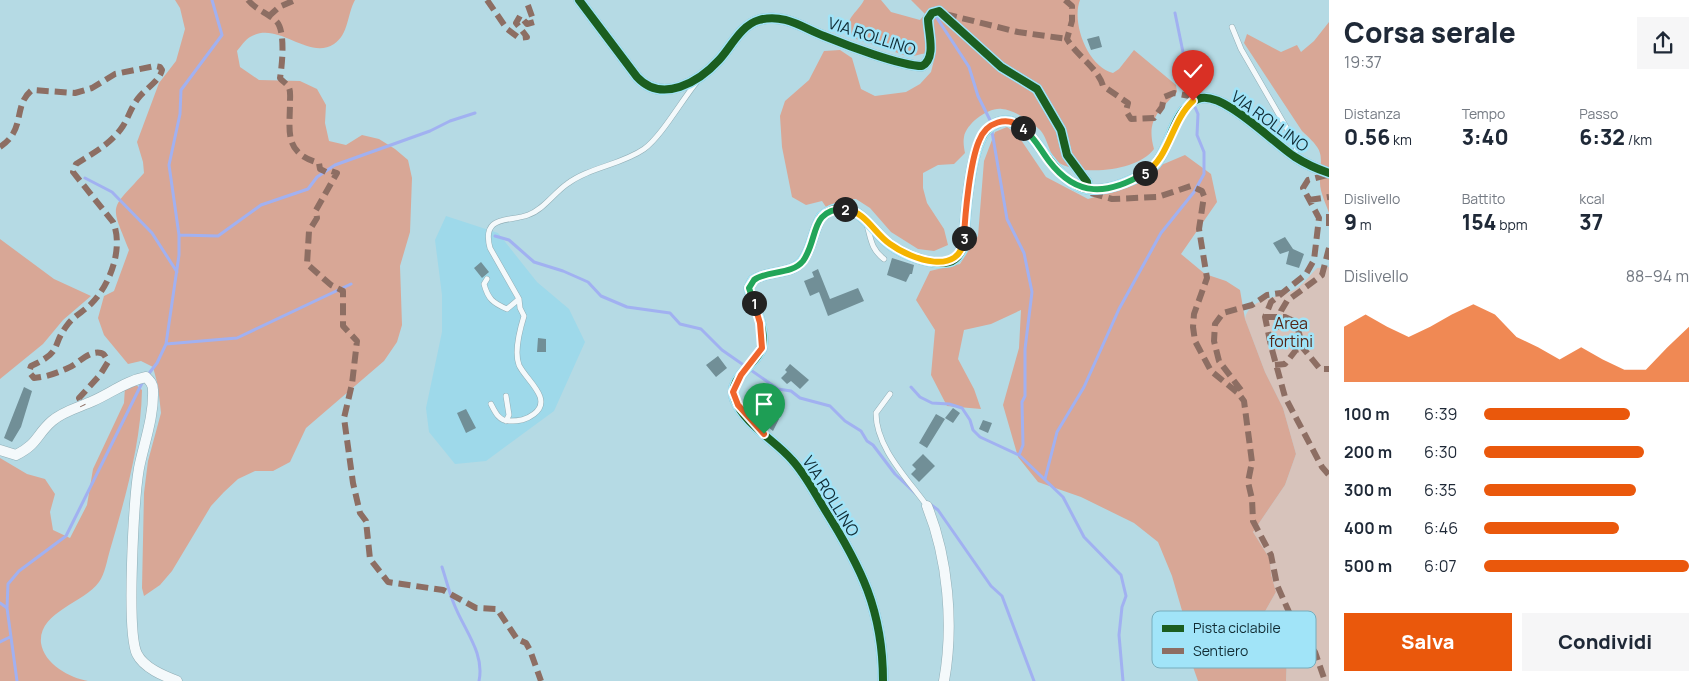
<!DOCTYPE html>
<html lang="it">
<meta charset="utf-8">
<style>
:root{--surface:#fff;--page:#f6f6f7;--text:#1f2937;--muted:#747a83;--accent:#ea580c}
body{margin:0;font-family:Manrope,sans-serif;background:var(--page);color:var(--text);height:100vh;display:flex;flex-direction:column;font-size:19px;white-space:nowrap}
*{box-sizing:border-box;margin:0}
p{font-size:16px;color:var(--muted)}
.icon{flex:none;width:28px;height:28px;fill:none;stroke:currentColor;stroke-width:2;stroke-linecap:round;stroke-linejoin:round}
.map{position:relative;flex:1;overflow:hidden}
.drawer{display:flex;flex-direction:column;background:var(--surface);width:375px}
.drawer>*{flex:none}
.pin{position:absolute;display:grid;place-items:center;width:42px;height:42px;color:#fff;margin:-51px -21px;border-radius:50% 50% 50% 0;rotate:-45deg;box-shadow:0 0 5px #0007}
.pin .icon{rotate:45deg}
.km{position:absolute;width:25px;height:25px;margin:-12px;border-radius:50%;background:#222;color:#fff;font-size:14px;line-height:25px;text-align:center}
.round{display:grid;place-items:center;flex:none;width:52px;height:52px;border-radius:0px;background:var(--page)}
.headline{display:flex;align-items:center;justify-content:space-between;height:85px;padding:0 15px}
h1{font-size:28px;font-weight:800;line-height:38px}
.stats{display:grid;grid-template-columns:repeat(3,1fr);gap:8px;height:85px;padding:5px 15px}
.stats div{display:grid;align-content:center}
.stats b{font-size:21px;font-weight:800}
.stats small{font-size:14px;font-weight:400}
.stats p{font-size:14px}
.chart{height:140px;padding:10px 15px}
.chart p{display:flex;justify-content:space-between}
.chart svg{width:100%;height:90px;margin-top:5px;fill:var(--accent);opacity:.7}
.cta{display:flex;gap:10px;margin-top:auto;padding:10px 15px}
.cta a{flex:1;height:58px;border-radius:0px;background:var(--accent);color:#fff;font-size:20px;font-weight:800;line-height:58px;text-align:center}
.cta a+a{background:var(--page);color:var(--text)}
ul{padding:0 15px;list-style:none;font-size:16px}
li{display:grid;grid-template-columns:80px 60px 1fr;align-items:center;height:38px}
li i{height:12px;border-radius:6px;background:var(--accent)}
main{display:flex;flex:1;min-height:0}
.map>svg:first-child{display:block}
</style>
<main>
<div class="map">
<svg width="1329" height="681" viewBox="0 0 1329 681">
<rect width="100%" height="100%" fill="#b5dae4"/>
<path fill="#9ed9ea" d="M446,216L498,233L537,282L569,309L585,342L554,411L486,461L455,464L429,432L426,408L442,332V295L435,240Z"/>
<path fill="#d7c3bb" d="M1329,267V681H1286L1287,653L1259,622L1276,592L1271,574L1270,559L1253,532L1285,485L1296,454L1283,408L1265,372L1245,319C1249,297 1279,299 1294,290C1304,284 1309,276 1317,268Z"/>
<path fill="#d8a796" d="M175,0H355C347,14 349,34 334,44C308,61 278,20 250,37C245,40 241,46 237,51L240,67L259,80L300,81L317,89L326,105L325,123L329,141L346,145L362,135L379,139L395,149L408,160L412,178L410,232L400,266L402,325L397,342L384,361L306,428L290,462L273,471H255L238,479L224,492L211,506L172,571L160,585L144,596L142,588L144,493L148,461L161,413L158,386L153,367L141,361L128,364L104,335L98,318L104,296L114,291L129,250C110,202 109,212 144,173L143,162L137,142L159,83L176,61L185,29L180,8Z
M864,0H881L891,12L920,20L925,14L911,0H1080C1071,23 1088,67 1113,73L1119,69L1134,50L1176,85L1177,92C1158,112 1146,120 1154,149C1138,171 1085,176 1061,164C1048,157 1049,138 1039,129C1030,121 1014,110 1002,109C988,107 966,124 964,137C963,142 964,148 965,153L954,164L938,165L923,173V188L927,203L944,229L948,245L934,251L918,249L891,232L870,208L856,199H845L826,207L822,201L806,205L792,197L782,147L780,116L785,101L809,80L824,51L840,50L852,58L861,89L875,96L906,92L920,84L931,72L934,60L930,53C921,53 915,57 907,56L853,38L847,32C847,16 858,12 864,0Z
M1329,22V213C1326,204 1320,192 1320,183C1320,153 1327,154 1302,131L1244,43L1247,34L1281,52L1297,45L1301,52L1314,41Z
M1007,127L1017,134L1046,177L1088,199L1128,187L1159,166L1185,155L1211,174L1217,202L1181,254L1205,274L1226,281L1240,290L1245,319L1265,372L1283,408L1296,454L1285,485L1253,532L1270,559L1271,574L1276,592L1259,622L1287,653L1286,681H1198L1187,650L1185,621L1172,576L1158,542L1134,523L1081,497L1038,482L1018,457L1003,405L1019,348L1021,310L991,324L964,330L958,359L974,389L981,409L947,406L931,375L935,330L916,300L930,271L960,264L978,236L984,161L995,132Z
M0,239L54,279L91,296L63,320L43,344L0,379Z
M135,384L142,390C141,443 125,499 110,550C107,560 105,574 99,582C84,603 38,612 41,643C44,664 70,678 88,681H0V458L27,474L45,479L55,494L50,512L53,530L70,538L87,505L93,469L124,403L125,387Z"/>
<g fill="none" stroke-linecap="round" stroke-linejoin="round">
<path stroke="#a1b1f1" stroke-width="3" d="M937,18L969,67L978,96L990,120L1007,219L1024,253L1032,292L1025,349V396L1022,402L1023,445L1019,455
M85,178L112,192L152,233L177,272
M179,235L218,236L261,205L308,189L317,177L335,165L430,131L450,121L475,113
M495,236L509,240L534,262L563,271L588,282L601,296L627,307L670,313L680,324L701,329L722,350L778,389L791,391L800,398L830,406L845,421L861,431L867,441L873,445L895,474L915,493
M166,344L237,338L351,284
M147,376L157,363L166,344L179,255V235L169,165L180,114L181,90L222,35L212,0
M911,387L920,397L932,403L949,404L962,408L970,420L973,430L980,437L1019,455L1063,497L1084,537L1121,575L1126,596L1122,607L1119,635L1123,681
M1045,479L1057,432L1084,387L1119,309L1161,233L1194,192L1204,174V152L1197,135L1198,114L1187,89L1184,57L1175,13
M930,504L938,510L991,586L1002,596L1034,681
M442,567C446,579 449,592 454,604C464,630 485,653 479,681
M0,603L7,608L17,681
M7,608L8,584L19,571L66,536L143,381
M0,642L10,637"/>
</g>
<path fill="#718f97" d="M1099,36L1102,47L1091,50L1087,39Z
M1285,237L1293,249L1304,254L1299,268L1286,264L1289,251L1280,254L1273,243Z
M892,258L914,265L912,274H910L906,282L887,275Z
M481,262L489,272L482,278L474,268Z
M818,269L830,299L858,288L864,301L828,316L819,292L810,296L804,281L814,277L812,272Z
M538,338L546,339V352H537Z
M718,356L727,368L716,377L706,365Z
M790,364L809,380L800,389L791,381L787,384L781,378L787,372L785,370Z
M24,387L32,391L21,427L12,442L4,438Z
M953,408L960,413L953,423L945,418Z
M466,409L476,428L466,433L457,413Z
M765,412L779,419L773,431L760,421Z
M936,414L945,419L927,448L919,443Z
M983,420L992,423L988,433L979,429Z
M923,454L935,466L919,482L911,474L916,469L912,465Z"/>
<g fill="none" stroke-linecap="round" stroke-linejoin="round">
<g stroke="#91aeb6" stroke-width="6">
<path id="lane" d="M1232,27L1241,49L1297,146L1295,157
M867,225C871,239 871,249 884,259
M487,279L484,284C488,299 493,303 507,309L519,299
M890,394L876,413C876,448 908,479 927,506
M506,396L509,415L506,421
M491,404C495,412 499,421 509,421C520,421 526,420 534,414C554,399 525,379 519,365C514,352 520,329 524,316L520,308L519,299L490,248C481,214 510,222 528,215C543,210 554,193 567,184C590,167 621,165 644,149C661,137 682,100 696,83"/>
</g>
<g stroke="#91aeb6" stroke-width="11">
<path id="street" d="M579,0L637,77C662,104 699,82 719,60C731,47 741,25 759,20C784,13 803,28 824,36C846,45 901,66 922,66C937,58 928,32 928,19L932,13L939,11L1001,67L1037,89L1061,130L1067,155L1087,182L1088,189
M0,450L16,455C38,444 36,435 52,421C63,411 80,407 93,401C111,393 126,381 146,377C150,381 153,384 153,390C154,417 144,443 139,468C134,497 126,632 137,654C144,668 164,676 177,681
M927,506C948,558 954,625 944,681
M883,681C883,610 861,567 824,508C814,492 805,474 792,460C775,440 745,425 735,400C726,378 756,366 762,348C766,332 756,307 750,293L749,288L753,280C768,270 793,275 803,260C812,248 813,231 821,217C851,191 869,227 888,243C901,254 932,266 949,262C955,261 959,256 962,250C965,242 964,232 965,224C966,202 972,145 987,130C1026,92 1048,185 1087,189C1100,191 1112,188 1124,183C1135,179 1148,173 1156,164C1171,146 1173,109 1198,99C1222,89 1274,144 1295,157C1306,164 1317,169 1329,173"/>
</g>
<use href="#lane" stroke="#f4f9fb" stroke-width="5"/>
<use href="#street" stroke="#f4f9fb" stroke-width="10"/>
<path stroke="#8d6e63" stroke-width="6" stroke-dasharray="12 6" stroke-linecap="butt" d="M248,0C256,10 268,13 276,21C286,30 282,66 280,78C282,81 286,83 288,86C291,90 290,97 290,101C290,131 283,153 319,163L320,169L326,172L331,171L337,173L316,210L317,218L309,231L307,264L331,285L343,291V326L357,341L352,384L344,418L353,483L360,513L366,521L370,559L388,582L443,590L476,608L497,609L517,639L526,643L530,650L541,681
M487,0L507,29L519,38L527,37L516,23L520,16L527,24L534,22L526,0
M1065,0L1072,6V21L1067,39C1077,56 1098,68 1103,86L1128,103L1126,111L1131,119L1154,118L1162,107L1164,97L1174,93L1199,98
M945,14L1018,32L1067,39
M268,17L279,7L295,0
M0,147C27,129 12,106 32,90L75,93L92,88L115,74L155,66L160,67L162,70C160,80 147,88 140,96C132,105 129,116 123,126C111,144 93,153 76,164L73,172L113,222C124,248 110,285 91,304C84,311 74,316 68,324C50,347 64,351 31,366L29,372L34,378C46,377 57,373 68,368C78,364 89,350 101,353C105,354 106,358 108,362L100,375L79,398L83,406
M1327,175L1308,180L1303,188L1319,218L1314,260L1306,274L1271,302L1265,317L1271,346L1285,397L1322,467L1329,475
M1091,193L1112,199L1158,197L1191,186L1202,191L1204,196L1199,229L1207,278L1194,314L1193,327L1195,341L1211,371L1238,393L1244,401L1252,462L1248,482L1252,499L1253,521L1271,555L1277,585L1289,612L1296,627L1315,652L1325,681
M1309,200L1329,197
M1329,214V228
M1265,317H1285L1296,322L1303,348L1320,369H1329
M1271,346L1281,311L1287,301L1322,275L1329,248
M1275,365L1285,364L1296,350L1303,348
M1241,390L1219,361L1214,341L1215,324L1223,313L1252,305L1267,295L1281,293"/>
<g stroke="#a1e4f8" stroke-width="11">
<path id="cycleway" d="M579,0L637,77C662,104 699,82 719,60C731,47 741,25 759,20C784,13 803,28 824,36C846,45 901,66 922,66C937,58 928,32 928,19L932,13L939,11L1001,67L1037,89L1061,130L1067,155L1087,182L1088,189
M883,681C883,610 861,567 824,508C814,492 805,474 792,460C775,440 745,425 735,400C726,378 756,366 762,348C766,332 756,307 750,293L749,288L753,280C768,270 793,275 803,260C812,248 813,231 821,217C851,191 869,227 888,243C901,254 932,266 949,262C955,261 959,256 962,250C965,242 964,232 965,224C966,202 972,145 987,130C1026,92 1048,185 1087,189C1100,191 1112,188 1124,183C1135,179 1148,173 1156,164C1171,146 1173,109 1198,99C1222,89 1274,144 1295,157C1306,164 1317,169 1329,173"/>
</g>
<use href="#cycleway" stroke="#1b5e20" stroke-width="8"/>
</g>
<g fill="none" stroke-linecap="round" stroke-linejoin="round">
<g stroke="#fff" stroke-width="10">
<path id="split-1" d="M754,303L760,323L762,348L741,375L733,392L738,405L764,434"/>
</g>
<g stroke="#fff" stroke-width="10">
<path id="split-2" d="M754,303L749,288L754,280C767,270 792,275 803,261C819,239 809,209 845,209"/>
</g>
<g stroke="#fff" stroke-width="10">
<path id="split-3" d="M845,209C866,212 874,233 890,244C912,260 961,277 964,238"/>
</g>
<g stroke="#fff" stroke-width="10">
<path id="split-4" d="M964,238C965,214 970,162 979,141C986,122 1007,115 1023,128"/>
</g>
<g stroke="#fff" stroke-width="10">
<path id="split-5" d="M1023,128C1035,138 1040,149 1049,161C1077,198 1108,195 1145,173"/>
</g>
<g stroke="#fff" stroke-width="10">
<path id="split-6" d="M1145,173C1170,157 1171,121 1193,101"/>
</g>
<use href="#split-1" stroke="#f0652b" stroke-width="6"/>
<use href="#split-2" stroke="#22a559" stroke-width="6"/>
<use href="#split-3" stroke="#f5b400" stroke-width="6"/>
<use href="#split-4" stroke="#f0652b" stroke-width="6"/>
<use href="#split-5" stroke="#22a559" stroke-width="6"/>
<use href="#split-6" stroke="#f5b400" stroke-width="6"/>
</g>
<g text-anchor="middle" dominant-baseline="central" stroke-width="5" stroke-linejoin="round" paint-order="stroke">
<g font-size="16" fill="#112c34" stroke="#a1e4f8">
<text transform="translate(872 36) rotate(18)">VIA ROLLINO</text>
<text transform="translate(1270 121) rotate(36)">VIA ROLLINO</text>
<text transform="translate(831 496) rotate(58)">VIA ROLLINO</text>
</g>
<g font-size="16" fill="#552617" stroke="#a1e4f8">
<text x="1291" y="323">Area<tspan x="1291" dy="18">fortini</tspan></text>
</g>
</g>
<rect x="1152" y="611" width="164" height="57" rx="8" fill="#a1e4f8" stroke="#76adbd" stroke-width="1"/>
<rect x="1162" y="625" width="22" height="7" fill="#1b5e20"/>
<rect x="1162" y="648" width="22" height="6" fill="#8d6e63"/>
<g font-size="14" fill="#112c34">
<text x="1193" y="633">Pista ciclabile</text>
<text x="1193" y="656">Sentiero</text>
</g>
</svg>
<div class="pin" style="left:764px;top:434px;background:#1e9e55"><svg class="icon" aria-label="arrive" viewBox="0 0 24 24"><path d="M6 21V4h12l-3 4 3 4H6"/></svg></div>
<div class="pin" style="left:1193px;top:101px;background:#d93025"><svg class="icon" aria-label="check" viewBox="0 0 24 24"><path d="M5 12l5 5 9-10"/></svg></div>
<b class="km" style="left:754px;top:303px">1</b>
<b class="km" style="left:845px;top:209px">2</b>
<b class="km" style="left:964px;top:238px">3</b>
<b class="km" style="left:1023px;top:128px">4</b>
<b class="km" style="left:1145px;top:173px">5</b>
</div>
<section class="drawer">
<div class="headline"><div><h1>Corsa serale</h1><p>19:37</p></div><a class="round"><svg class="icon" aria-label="share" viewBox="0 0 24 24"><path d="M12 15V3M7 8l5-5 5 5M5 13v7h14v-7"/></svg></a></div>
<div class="stats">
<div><p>Distanza</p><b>0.56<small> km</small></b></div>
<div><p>Tempo</p><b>3:40</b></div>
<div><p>Passo</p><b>6:32<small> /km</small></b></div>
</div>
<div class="stats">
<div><p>Dislivello</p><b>9<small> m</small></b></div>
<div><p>Battito</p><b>154<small> bpm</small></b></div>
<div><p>kcal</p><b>37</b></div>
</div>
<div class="chart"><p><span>Dislivello</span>88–94 m</p>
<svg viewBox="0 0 160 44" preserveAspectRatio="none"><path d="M0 44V17L10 11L20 17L30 22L40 17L50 11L60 6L70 11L80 22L90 27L100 33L110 27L120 33L130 38L140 38L150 27L160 17V44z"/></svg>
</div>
<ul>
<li><b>100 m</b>6:39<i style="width:71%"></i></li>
<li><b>200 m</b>6:30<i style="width:78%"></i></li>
<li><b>300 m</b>6:35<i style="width:74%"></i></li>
<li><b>400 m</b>6:46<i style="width:66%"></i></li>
<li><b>500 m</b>6:07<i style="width:100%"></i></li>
</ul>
<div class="cta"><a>Salva</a><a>Condividi</a></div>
</section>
</main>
